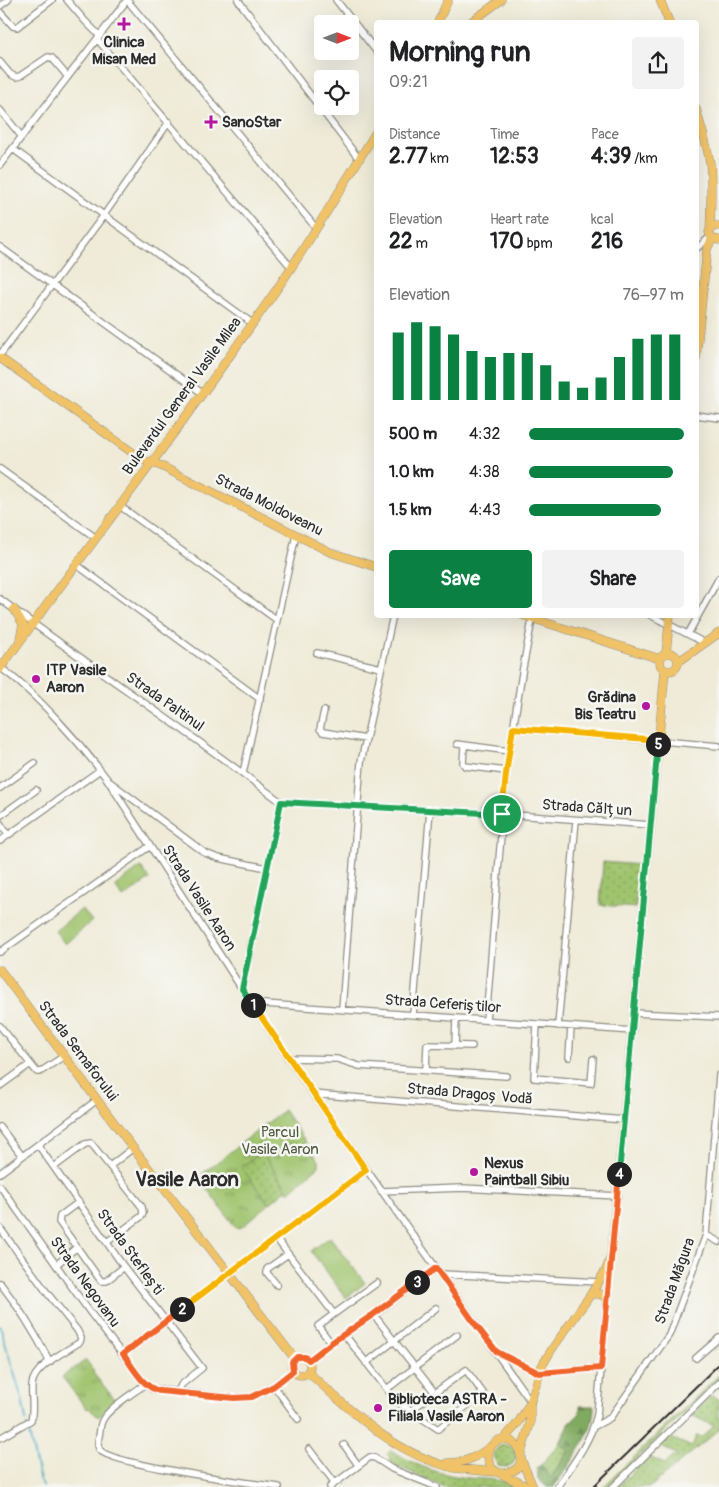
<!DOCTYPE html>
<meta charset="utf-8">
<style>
:root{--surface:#fff;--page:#f2f2f2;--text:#202124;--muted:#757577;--accent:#0b8043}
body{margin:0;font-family:Pangolin,sans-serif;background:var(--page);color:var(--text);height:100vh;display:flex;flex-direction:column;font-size:19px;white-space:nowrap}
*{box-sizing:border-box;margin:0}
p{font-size:16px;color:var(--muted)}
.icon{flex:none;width:28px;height:28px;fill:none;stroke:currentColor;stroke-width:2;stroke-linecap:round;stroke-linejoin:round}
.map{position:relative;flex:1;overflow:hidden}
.side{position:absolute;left:374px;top:20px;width:325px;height:598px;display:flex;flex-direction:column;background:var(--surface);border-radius:5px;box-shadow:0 5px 20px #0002}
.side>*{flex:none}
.needle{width:32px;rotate:90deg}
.tools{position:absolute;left:314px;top:15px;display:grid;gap:10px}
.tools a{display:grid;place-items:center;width:45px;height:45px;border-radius:5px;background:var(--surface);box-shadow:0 5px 20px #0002;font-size:25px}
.pin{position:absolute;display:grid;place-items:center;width:42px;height:42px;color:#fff;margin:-21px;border:2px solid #fff;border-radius:50%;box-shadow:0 1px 5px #0007}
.km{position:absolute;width:25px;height:25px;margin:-12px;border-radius:50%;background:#222;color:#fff;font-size:14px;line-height:25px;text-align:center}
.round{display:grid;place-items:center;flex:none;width:52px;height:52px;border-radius:5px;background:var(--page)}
.overview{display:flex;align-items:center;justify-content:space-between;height:85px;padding:0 15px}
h1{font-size:28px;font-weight:800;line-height:38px}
.figures{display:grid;grid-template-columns:repeat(3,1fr);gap:8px;height:85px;padding:5px 15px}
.figures div{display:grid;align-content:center}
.figures b{font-size:21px;font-weight:800}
.figures small{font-size:14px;font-weight:400}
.figures p{font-size:14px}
.chart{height:140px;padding:10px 15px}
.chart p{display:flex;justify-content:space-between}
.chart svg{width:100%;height:90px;margin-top:5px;stroke:var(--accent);stroke-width:6}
.action{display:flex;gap:10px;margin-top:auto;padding:10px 15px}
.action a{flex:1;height:58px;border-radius:5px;background:var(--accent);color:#fff;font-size:20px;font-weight:800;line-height:58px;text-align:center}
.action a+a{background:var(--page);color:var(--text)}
ul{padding:0 15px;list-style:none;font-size:16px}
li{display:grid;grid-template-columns:80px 60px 1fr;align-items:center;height:38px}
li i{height:12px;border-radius:6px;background:var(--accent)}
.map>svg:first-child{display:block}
</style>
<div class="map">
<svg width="719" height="1487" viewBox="0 0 719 1487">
<defs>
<pattern id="grass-dots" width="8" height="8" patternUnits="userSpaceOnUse" patternTransform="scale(1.25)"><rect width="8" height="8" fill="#a0c46e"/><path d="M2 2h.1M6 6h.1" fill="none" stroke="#839f5b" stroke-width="1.8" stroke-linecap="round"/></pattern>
<pattern id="forest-firs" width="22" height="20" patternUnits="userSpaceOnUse" patternTransform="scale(1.25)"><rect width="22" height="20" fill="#80aa61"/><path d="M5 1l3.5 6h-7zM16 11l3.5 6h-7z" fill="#698b50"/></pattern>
<pattern id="park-tufts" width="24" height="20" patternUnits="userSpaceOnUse" patternTransform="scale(1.25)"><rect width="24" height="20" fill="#a0c46e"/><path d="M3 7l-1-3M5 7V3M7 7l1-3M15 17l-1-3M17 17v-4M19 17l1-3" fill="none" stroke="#839f5b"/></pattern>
</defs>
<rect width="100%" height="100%" fill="#f6f6f2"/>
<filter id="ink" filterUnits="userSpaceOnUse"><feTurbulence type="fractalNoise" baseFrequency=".02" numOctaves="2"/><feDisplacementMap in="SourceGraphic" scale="10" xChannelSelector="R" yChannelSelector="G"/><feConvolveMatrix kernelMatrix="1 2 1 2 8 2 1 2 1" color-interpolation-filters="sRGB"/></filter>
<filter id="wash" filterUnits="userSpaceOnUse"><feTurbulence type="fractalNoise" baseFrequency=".0096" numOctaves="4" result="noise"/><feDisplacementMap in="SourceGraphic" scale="20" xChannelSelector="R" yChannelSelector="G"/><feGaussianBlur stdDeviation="1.12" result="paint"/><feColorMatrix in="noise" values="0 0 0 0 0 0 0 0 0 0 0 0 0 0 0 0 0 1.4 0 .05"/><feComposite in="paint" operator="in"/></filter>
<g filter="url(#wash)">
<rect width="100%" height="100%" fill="#efebd8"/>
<path fill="url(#grass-dots)" stroke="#66784c" d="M603,862L639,865L636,908L600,905Z
M262,1152L287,1189L269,1204L240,1168Z
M719,1375V1379L608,1487H603Z
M711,1396L719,1399V1430L650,1487H617L649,1457L665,1464L677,1454L658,1446L669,1437L692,1447L697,1435L702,1437L714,1426L691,1415Z
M560,1443L569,1450L551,1479L541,1465Z
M494 1456a11 11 0 1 1 22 0a11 11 0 1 1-22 0Z
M391,1450C412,1464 435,1473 460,1477C478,1480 495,1477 511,1484V1487H444L388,1462L391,1458L387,1454Z"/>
<path fill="url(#forest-firs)" stroke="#566a46" d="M580,1406H594C594,1436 570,1463 554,1487H547L538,1479L537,1467L541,1465L551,1478L569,1451L560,1443L569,1424L580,1413Z"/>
<path fill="url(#park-tufts)" stroke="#66784c" d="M284,1110L319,1161V1166L289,1192L262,1152L241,1167L269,1204L242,1227L236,1228L198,1177Z
M86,1360L94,1371L93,1373L117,1402L98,1417L89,1408L87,1409L62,1377Z"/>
<path fill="#a0c46e" stroke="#66784c" d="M141,867L150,879L123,898L115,886Z
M82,909L92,921L65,944L55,931Z
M330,1237L365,1283L346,1298L311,1251Z"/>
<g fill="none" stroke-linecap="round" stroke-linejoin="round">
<path stroke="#45a9c5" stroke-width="2" d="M0,1326L22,1399L26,1420
M27,1425L40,1481L43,1487"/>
</g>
</g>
<g filter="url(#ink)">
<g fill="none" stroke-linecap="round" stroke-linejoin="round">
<g stroke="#8d8b82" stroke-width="8">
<path id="minor" d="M67,0L85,21L100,36
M127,0L316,228
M238,0L359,159
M336,0L376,51
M0,6L8,0
M0,12L13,26L17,27L52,0
M97,39L291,267
M0,62L10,74L16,77L20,76L48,57L52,58L68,77
M0,110L22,137
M13,149L252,323
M0,165L127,0
M0,247L202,393
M696,249L710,237
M0,355L104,215L169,122
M696,415L719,418
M0,469L96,538
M120,506L277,620
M77,565L260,699
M0,599C92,668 189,732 281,802
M650,615L705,643
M688,634L719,578
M317,653L381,668
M1,668C37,694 80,743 107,779L251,1003L313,1094L531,1402
M324,711L320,729L323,732L366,739
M513,728L719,746
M457,744L509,751
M464,747L463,763L465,766L506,771
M243,773L296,535
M110,782L205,853L218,858L267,868
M0,788L35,763
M281,802L502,814L651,825
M0,816L36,790
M0,823L8,835
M0,841L100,770
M0,952L150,846
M242,989L281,802
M251,1003L633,1031
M342,1009L361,762L393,615
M634,1013L719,1017
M413,1015L430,810
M486,1020L506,774L522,673L533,615
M537,1024L534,1078L591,1083L593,1059
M0,1026L37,1072H40L64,1056
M558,1026L576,820
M455,1046L456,1018
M569,1057L571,1027
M288,1058L337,1059L359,1066L506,1076
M426,1070L427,1045L472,1046
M0,1086L29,1065
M313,1094L624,1120
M0,1127L22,1156
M38,1145L124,1267L202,1368L181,1385L178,1392
M110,1166L133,1148
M54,1167L85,1144L91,1143L142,1207L143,1213L142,1216L107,1242
M0,1173L97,1100
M0,1186L89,1311L145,1384L152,1389L234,1398L252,1397L274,1386L293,1371
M381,1191L462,1188L618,1196
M79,1202L60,1216L59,1222L101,1281H106L124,1267
M0,1228L48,1294L77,1330L81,1338L80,1342C66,1351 33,1367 32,1385C31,1397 34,1410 31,1420L0,1438
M706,1235L719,1242
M276,1238L334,1314L318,1326L331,1343
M56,1265L77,1247
M441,1274L599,1282
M0,1283C19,1307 36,1335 50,1362
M277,1285L267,1273V1269L288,1254
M334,1314L377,1283
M374,1315L435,1393
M344,1334L397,1402L438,1429L483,1393L466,1370L410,1411
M499,1353L539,1373L601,1368
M123,1354L366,1170
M696,1358L719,1338
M309,1360L331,1343L374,1315L436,1268
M366,1363L436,1308
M145,1384C134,1393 108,1408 102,1421C100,1425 100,1431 99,1436C98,1440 97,1446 100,1450C109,1464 255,1484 279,1487
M274,1386L298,1419
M387,1389L457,1335
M595,1426L610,1418L669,1335L706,1235L719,1075
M344,1445L358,1465
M309,1449L335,1483
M330,1487L370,1457L375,1458L392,1469L437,1487
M557,1487C573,1464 590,1442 597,1415L610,1263
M613,1487L719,1383"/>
</g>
<g stroke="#8d8b82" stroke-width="9">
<path id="major" d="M660,0L669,22
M438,22L448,0
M471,22L501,0
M696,109C701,127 707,144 710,163C712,185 711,207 710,230
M719,226H713L709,232L712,239L719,240
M0,358L143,460L161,466L330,552L376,567
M696,358L707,249L712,239
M14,609L23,624L20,639
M522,615L660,659
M660 662a9 9 0 1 1 18 0a9 9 0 1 1-18 0Z
M666,653L670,615
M678,662L719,633
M0,669C93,540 191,414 281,283C314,234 345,182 376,132
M0,970L133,1148L295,1359
M591,1294H600L607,1298
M292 1366a9 9 0 1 1 18 0a9 9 0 1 1-18 0Z
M308,1372C352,1412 395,1455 455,1468C469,1470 483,1471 497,1472
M503,1440L518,1423L530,1403
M521,1453L530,1424V1403L542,1366L552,1349L591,1294L606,1270L611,1256L665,671
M521,1459L533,1487
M448,1463C465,1463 477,1457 490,1447
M503,1473C538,1472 515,1424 493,1444C487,1451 486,1462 493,1469C499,1474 518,1481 527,1487"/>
</g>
<use href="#minor" stroke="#fff" stroke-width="5.5"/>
<use href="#major" stroke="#f1c369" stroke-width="8"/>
<path stroke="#2b2b2b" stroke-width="2" d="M593,1487L719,1364"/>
</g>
</g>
<g fill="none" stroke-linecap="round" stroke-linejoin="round" filter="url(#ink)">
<g stroke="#fff" stroke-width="10">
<path id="split-1" d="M253,1005L242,989L281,802L502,814"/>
</g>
<g stroke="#fff" stroke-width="10">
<path id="split-2" d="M182,1309L366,1170L253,1005"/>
</g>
<g stroke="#fff" stroke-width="10">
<path id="split-3" d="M182,1309L123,1354C133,1367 143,1388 160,1391L234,1398L252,1397L274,1386L293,1371L292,1362L297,1357H305L309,1360L331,1343L374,1314L417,1282"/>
</g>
<g stroke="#fff" stroke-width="10">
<path id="split-4" d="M417,1282L436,1268L475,1324L497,1352L539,1373L601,1368L619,1174"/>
</g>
<g stroke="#fff" stroke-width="10">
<path id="split-5" d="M619,1174L658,744"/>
</g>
<g stroke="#fff" stroke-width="10">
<path id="split-6" d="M502,814L506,774L513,728L659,740L658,744"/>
</g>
<use href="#split-1" stroke="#22a559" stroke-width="6"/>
<use href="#split-2" stroke="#f5b400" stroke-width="6"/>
<use href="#split-3" stroke="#f0652b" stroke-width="6"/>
<use href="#split-4" stroke="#f0652b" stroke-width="6"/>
<use href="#split-5" stroke="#22a559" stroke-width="6"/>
<use href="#split-6" stroke="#f5b400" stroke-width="6"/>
</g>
<g fill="#b5179e" stroke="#f6f6f2" stroke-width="2">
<path d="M121.5 16.5h5v5h5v5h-5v5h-5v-5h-5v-5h5z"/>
<path d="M208.5 114.5h5v5h5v5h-5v5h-5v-5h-5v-5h5z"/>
<circle cx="36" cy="679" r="5"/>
<circle cx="646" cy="706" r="5"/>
<circle cx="474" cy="1172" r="5"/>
<circle cx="378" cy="1408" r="5"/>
</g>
<g text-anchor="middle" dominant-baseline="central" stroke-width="5" stroke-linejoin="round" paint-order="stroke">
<g font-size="15" font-weight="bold" fill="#2b2b2b" stroke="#f6f6f2" text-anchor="start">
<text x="124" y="42" text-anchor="middle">Clinica<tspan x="124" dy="17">Misan Med</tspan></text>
<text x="222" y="122">SanoStar</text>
<text x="46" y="670">ITP Vasile<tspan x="46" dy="17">Aaron</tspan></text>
<text x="636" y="697" text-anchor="end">Grădina<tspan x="636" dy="17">Bis Teatru</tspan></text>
<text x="484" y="1163">Nexus<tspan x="484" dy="17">Paintball Sibiu</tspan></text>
<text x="388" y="1399">Biblioteca ASTRA -<tspan x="388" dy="17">Filiala Vasile Aaron</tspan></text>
</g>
<g font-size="15" fill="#2b2b2b" stroke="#f6f6f2">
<text transform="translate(182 396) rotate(-54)">Bulevardul General Vasile Milea</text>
<text transform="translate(269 505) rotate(27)">Strada Moldoveanu</text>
<text transform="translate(165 702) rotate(35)">Strada Paltinul</text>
<text transform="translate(587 808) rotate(4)">Strada Călțun</text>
<text transform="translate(199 898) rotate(57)">Strada Vasile Aaron</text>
<text transform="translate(443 1004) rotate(4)">Strada Ceferiștilor</text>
<text transform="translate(78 1051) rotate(53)">Strada Semaforului</text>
<text transform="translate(470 1094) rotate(5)">Strada Dragoș Vodă</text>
<text transform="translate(130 1252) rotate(54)">Strada Steflești</text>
<text transform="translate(675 1281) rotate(-70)">Strada Măgura</text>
<text transform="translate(85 1282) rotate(54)">Strada Negovanu</text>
</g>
<g font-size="15" fill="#4e593f" stroke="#f6f6f2">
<text x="280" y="1132">Parcul<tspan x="280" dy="17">Vasile Aaron</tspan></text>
</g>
<g font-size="20" font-weight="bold" fill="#2b2b2b" stroke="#f6f6f2">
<text x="187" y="1179">Vasile Aaron</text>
</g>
</g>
</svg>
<div class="tools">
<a><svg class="needle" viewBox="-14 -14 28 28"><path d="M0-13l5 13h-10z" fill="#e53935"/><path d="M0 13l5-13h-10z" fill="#757577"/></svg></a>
<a><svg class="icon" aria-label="locate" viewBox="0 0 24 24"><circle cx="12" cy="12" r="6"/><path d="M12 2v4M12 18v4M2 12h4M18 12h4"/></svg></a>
</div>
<div class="pin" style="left:502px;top:814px;background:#1e9e55"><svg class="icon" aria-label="arrive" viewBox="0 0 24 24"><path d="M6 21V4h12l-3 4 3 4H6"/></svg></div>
<b class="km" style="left:253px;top:1005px">1</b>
<b class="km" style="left:182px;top:1309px">2</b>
<b class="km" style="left:417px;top:1282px">3</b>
<b class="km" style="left:619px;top:1174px">4</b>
<b class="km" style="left:658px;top:744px">5</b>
<section class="side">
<div class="overview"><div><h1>Morning run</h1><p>09:21</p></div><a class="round"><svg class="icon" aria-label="share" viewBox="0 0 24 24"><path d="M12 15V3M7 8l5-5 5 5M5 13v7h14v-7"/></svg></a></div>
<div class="figures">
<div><p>Distance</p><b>2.77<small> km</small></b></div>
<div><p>Time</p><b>12:53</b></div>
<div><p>Pace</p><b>4:39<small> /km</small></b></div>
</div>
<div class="figures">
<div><p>Elevation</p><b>22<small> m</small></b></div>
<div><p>Heart rate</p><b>170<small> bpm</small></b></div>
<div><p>kcal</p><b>216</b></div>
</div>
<div class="chart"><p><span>Elevation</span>76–97 m</p>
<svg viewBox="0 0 160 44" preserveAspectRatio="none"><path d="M5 44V11M15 44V6M25 44V8M35 44V12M45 44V20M55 44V23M65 44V21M75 44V21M85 44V27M95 44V35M105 44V38M115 44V33M125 44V23M135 44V14M145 44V12M155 44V12"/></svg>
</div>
<ul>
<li><b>500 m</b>4:32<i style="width:100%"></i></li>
<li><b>1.0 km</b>4:38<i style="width:93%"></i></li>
<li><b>1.5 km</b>4:43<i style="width:85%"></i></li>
</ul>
<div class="action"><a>Save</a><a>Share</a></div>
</section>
</div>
